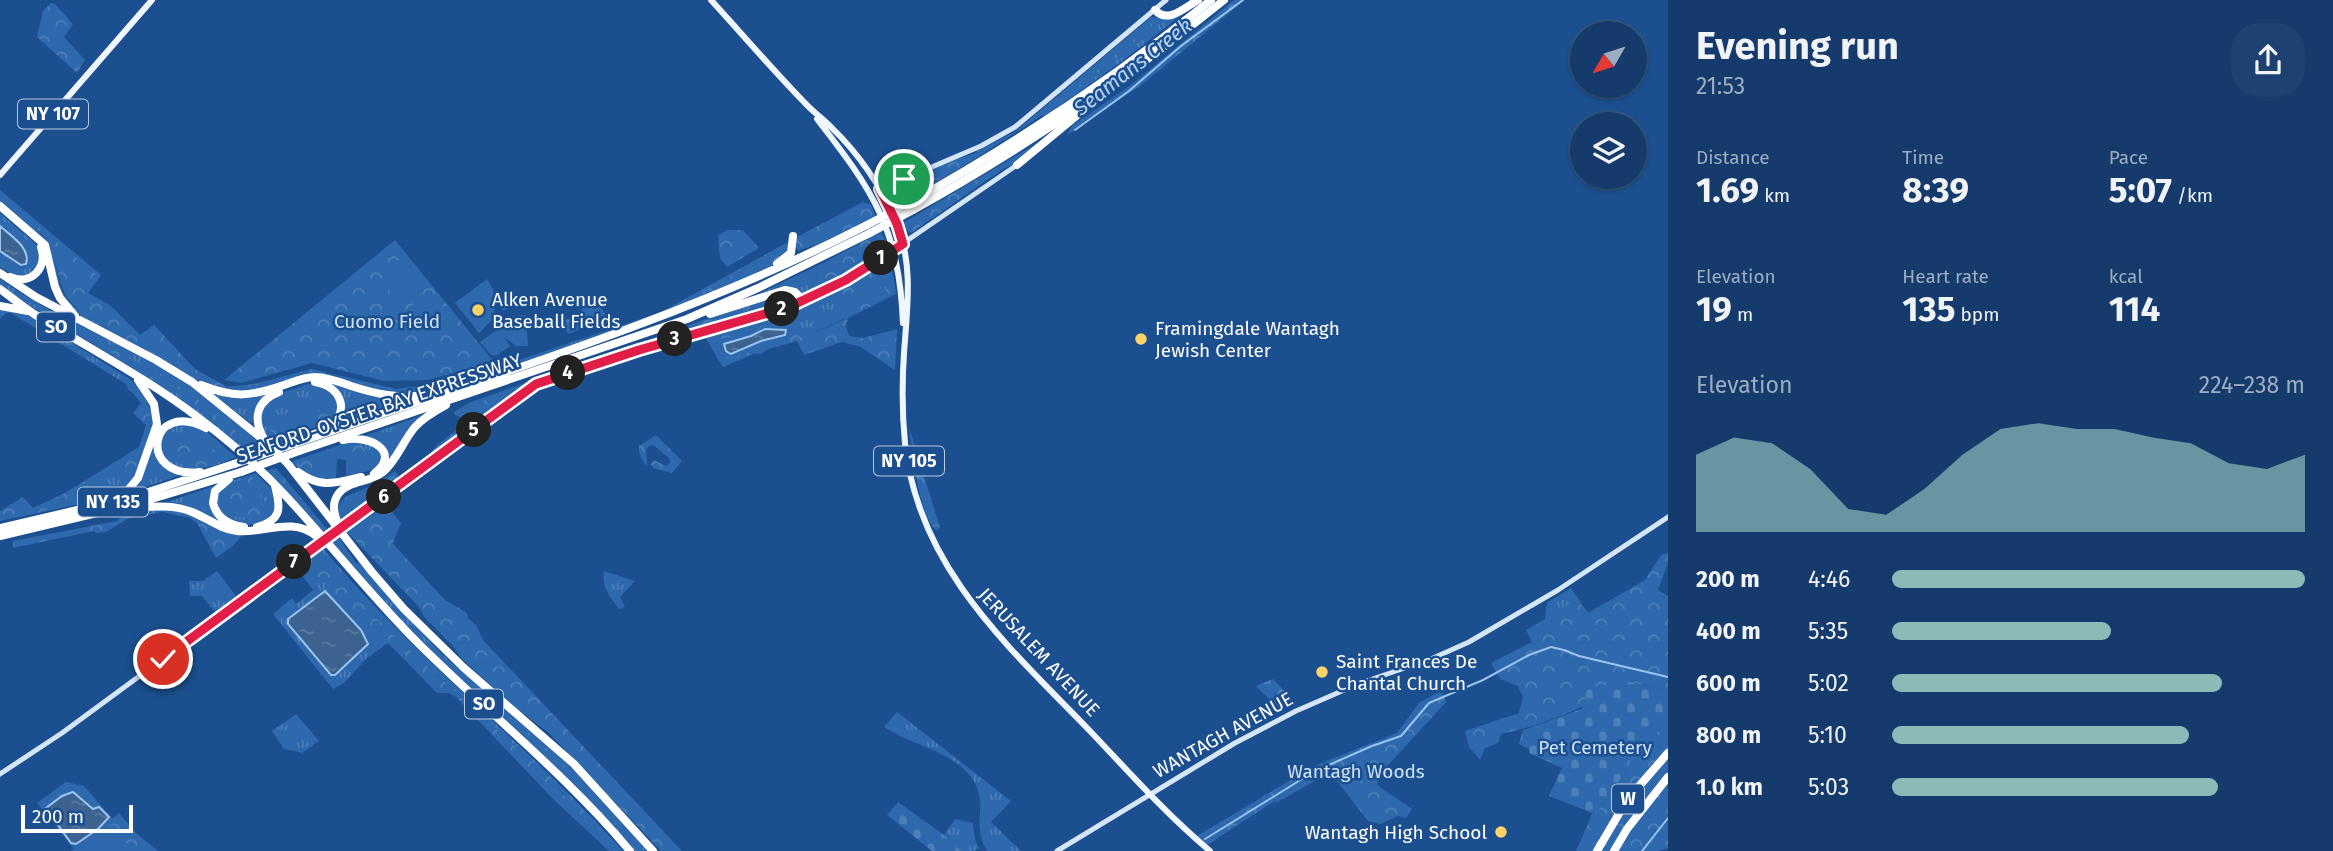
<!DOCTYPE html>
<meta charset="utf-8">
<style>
:root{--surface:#143b6b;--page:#1d4271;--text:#f1f3f6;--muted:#9dadc1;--line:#33557e;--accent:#8bbbb9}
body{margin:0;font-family:"Fira Sans",sans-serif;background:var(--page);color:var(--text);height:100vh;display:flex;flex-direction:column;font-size:26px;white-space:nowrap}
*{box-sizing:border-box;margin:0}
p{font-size:23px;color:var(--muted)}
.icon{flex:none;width:38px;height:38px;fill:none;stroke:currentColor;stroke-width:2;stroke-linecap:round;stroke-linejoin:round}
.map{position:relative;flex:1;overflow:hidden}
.drawer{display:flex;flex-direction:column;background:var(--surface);width:665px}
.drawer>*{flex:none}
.needle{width:46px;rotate:231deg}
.tools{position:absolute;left:1570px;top:21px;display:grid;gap:14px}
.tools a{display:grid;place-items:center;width:77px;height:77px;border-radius:50%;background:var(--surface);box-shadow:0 2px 5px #0004,0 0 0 2px var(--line);font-size:35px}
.scale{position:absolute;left:21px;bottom:18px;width:112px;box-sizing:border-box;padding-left:7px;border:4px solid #fff;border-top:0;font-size:19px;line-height:24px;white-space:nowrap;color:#fff;-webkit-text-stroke:5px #1b4f8f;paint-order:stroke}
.pin{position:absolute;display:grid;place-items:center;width:60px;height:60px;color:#fff;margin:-30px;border:4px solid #fff;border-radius:50%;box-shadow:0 2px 7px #0007}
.km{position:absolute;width:35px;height:35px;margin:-18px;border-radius:50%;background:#222;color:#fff;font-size:19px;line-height:35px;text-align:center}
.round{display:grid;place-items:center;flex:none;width:74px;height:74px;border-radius:28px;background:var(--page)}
.overview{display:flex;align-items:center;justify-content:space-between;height:119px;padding:0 28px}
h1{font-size:38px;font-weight:700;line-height:52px}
.figures{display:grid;grid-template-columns:repeat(3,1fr);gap:10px;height:119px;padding:7px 28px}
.figures div{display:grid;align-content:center}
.figures b{font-size:35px;font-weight:700}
.figures small{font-size:19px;font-weight:400}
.figures p{font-size:19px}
.chart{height:196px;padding:14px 28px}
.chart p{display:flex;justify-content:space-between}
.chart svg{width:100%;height:126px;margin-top:7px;fill:var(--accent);opacity:.7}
ul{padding:0 28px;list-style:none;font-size:23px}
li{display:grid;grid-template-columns:112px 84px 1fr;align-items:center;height:52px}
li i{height:18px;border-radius:9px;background:var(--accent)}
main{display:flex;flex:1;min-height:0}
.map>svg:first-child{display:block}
</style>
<main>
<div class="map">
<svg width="1668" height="851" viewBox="0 0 1668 851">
<defs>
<pattern id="grass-tufts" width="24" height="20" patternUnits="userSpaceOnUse" patternTransform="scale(1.75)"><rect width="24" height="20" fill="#2e69ad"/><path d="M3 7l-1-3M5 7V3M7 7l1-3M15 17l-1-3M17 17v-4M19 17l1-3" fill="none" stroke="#4d80b9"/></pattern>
<pattern id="forest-crowns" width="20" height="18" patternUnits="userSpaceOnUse" patternTransform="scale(1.75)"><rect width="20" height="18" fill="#2e69ad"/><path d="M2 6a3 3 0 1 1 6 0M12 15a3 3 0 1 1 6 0" fill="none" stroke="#4d80b9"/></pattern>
<pattern id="cemetery-stones" width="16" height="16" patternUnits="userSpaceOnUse" patternTransform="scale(1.75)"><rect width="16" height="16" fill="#2e69ad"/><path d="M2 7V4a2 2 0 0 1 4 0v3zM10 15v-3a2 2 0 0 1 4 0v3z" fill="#4d80b9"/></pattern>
<pattern id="water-ripples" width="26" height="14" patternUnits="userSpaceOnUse" patternTransform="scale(1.75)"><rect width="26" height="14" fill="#3c6290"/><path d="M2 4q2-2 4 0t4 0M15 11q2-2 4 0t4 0" fill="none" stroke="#597aa1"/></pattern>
</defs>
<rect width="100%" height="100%" fill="#1b4f8f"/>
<path fill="url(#grass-tufts)" d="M1194,5L1129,56L1046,116H1041L980,156L983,151L974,153L1016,131L1151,17L1169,18Z
M0,190L101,275L100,277L34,224L52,251L62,292L73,306L89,318L207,384L230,389L255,386L304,373L324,372L380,390L405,392L451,383L661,312L786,243L790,245C788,262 771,265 758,271L784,256L788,250L786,246L675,308L488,374L428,390L407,395L379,392L321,374C292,374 267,396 238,394C232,393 224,392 217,390C196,383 177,367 157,356C130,340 86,326 66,302C51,284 54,262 45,242L0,203Z
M0,213L38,246C47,277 22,283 0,267Z
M886,261L891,264L896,294L797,341L768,349L761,354L755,353L723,367L704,335L794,312L842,289Z
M819,265L817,278L810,287L813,294L806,297L794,289L750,298Z
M0,279C55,319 122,341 180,379C210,399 237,423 264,447L247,453C206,418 163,387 117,359C78,334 37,313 0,284Z
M790,293L797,298L796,301L764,312L685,331L593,361L534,381L462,414L463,419L454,414L455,411L471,402L769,297Z
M0,308L26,314L130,379L136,385L132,392L129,391L126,384L11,313H6L0,319Z
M332,382L385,399L402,400L335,425L344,407Z
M307,384H318L335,395L338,404L337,413L327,427L274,444L263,432L259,411L271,397Z
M140,387L146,393L156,419L134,481L116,496L38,513L62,503L117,468L132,475C146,444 163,418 139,388Z
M211,393L262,394L265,397L255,410L252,424Z
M428,413L389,464L383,448L362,437Z
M175,422L206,431L236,457C209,470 161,483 159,440Z
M351,441H366L380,451L382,459L376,469L346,476V460L337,459L336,478L332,481L306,476L291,462Z
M153,444L156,453L181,475L127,493Z
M256,473L275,493V514C251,530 245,526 219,514L215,496L231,481Z
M217,485C202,503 213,515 228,526L164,503Z
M338,536L356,563L358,562L390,599L443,655L553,750L582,778L647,851H635L576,786L405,627L330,542Z
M322,547C413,657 528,744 623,851H619C599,827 570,809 555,782L396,638L355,596L343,574L326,561L322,550L311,558L388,643L367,658L344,683L333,689L273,614L292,598L296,604L313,590L293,564L308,554L310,556Z
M217,571L236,596L215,612L202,596H190L189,581H203Z
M604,571L635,581L620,597L625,607L619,609C610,596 601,588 604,571Z
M1571,588L1588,613L1564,618L1554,622L1545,619L1547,603Z
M897,712L1011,801L991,822L1021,851H987C972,826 986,811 977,788C964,753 911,746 884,727Z
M296,714L319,741L302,753L284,749L272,731Z
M66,782L84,786L113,819L74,849L37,803Z
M955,819L973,823L975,840L979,848L974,851H961L944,835Z"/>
<path fill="url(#forest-crowns)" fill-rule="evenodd" d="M1234,0H1245L1140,86L1067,135L1072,126L1132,84Z
M51,3L55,4L73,24L64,37L85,60L77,73L37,37L43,11Z
M1152,23L1158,28L1056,105L1145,29Z
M1039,142L1018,162L1003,169L911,233L906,230L903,223Z
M984,151L980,156L894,207L890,195C898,179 965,155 984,151Z
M863,202L871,205L876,217L824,242L798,251L795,245L797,237Z
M30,220L100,277L88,293L111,306L140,335L154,325L195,369L227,387L254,384L312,369L396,389L461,380L423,390L405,392L380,390L325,372L304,373L255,386L230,389L207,384L89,318C57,295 64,286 52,253C48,240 39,231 30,220Z
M728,230H743L759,248L727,267L720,258L718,235Z
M881,232C883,236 888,244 886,248C883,260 826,287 813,294L810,287L817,278L819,265Z
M395,240L494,362L428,380L384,381L312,363L241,383L224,380Z
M783,245L786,246L788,250C777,269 697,298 675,308Z
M886,261L891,264L896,294L848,318L846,327L849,336L863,338L897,329L895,370L861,347L842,342L804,355L797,341L768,349L761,354L755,353L723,367L704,335L794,312L842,289ZM875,273L882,274L886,279V293L854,310L843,320L817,332L805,331L774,339L766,342L758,349L728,359L718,348L721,339L743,335L758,326L773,327L867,284Z
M586,294H592L609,319L568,334L562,320L580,317Z
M778,296H786L791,299V303L764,312L672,334L703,321L743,311H758Z
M96,339L185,390L257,448L244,447L181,396L93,341Z
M538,379L468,432L425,461L436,446L464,424L462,414L473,405Z
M136,385C164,418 147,440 132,476L117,468L62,503L38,513L0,521V511L23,497L33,508L65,493L139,447L146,425L133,413L141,403L132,392Z
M311,389L326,393L333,403V415C319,429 295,439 275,438L266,420C274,419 278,423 282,430H289L319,411Z
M909,427L940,528L936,530C919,516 912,450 909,427Z
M187,432L199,442L229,458C210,467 195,471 176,462L167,444L175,434Z
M656,435L682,461L672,473L653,468L651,464L654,460L666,466L670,462L669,458L653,445L649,446L646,450L647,466C642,460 638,454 639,446Z
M356,445L371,451L368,463L356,471H348V458L340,455L329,462L324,478L312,476L295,461Z
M276,468L327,529L323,533L266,471Z
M395,471L400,478L341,522C331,495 353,495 371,486C379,483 387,476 395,471Z
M253,476L258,493L269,507L268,514C249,519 235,521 220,508L218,494L232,483Z
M385,503L401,523L393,543L396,547L444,599L467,613L468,618L476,625L483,640L682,851H661L549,733L517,709L461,658L454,647L425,618L419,607L345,530Z
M163,509C172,511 182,512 190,516C208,523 223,535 243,534L233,546L216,558L197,523L190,518L163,512L129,518L106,532L96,533L94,531L13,548V541L117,521C128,510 148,511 163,509Z
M322,550L326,561L343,574L355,596L396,638L555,782L562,794L582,809L619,851H609L554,800L456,697L449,693H437L388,643L374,650L364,629L342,612L329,592L323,578L308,575L299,565Z
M1668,553V563L1658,590L1668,596V692L1631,682C1589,705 1549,724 1501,734L1498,743L1485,748L1480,760L1469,747L1465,731L1519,713L1523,697L1518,686L1500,679L1491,663L1532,642L1526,630L1545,619L1554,622L1563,618L1565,607L1575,599L1588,613L1645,580L1661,555Z
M1442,690L1446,702L1381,773L1377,785L1412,809L1406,818L1398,816L1381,824L1368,821L1330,772L1276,803L1275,801L1270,804L1207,845L1197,836L1314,766L1397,733L1419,703Z
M502,713L506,714L558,758L644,851H637L606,815Z
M1668,722V848L1657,851H1576L1588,824L1626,772L1639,737L1656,733Z
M119,813L136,833L158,851H71Z"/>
<path fill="url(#cemetery-stones)" d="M1273,679L1297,704L1281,711L1256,686Z
M1631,682L1668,692V722L1656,733L1639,737L1626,772L1588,824L1592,813L1549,796L1562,768L1529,753V749L1519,744L1523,730L1582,709L1588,687Z
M898,802L944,835L961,851H932L887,815Z"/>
<path fill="#2e69ad" d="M403,256L424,285L397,307C385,289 386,270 403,256Z
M487,279L493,289L496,301L506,296L512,306L503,311L497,302L492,320L479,333L455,303Z
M430,292L432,293L457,323C436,336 416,335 399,317Z
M526,315L528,346H516L504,337L510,346L496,356L491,355L480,342L497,330L494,318Z
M112,824L132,851H84L82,848Z"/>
<path fill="url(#water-ripples)" stroke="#9cc4f0" stroke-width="2" d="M0,226C11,236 31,248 26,264L21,265L0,251Z
M765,329L786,330L785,335L761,341L731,354L726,351L724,344L751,336Z
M325,591L361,630L368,644L335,675H331L288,624V619Z
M73,792L93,809L99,807L109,817L98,829L76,844L71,843L46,808L62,796Z"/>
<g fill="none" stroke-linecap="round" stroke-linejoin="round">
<path stroke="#9cc4f0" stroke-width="2" d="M1075,130L1129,91L1181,46L1243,0
M1205,839L1315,771L1372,746L1401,736L1429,703L1483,680L1529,655L1551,647L1564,650L1579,656L1668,677
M1642,851L1668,818"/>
<path stroke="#d6e6fa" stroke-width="5" d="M880,189L981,146L1015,127L1166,0
M344,526L536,385L639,350L789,308L815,296L870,266L1017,165
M0,774L62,733L315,547
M1057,851L1235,743L1296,711L1358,684L1431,659L1469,642L1558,590L1668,517"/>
<path stroke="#f0f6ff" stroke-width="6" d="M711,0C742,34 772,69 804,102C812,111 822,118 831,127C859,154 881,186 896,222C914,264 907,310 904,353C902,383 902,413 905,443C918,568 1009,647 1090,731C1129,772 1166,814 1210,851
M817,119C873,191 899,228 903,323
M0,175L152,0"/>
<path stroke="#fff" stroke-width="8" d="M1155,10C1168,24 1184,8 1198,0
M1017,165L1080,113
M909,203C1015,144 1116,77 1211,0
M0,206L45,245L55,287L60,298L75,316
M913,210C1023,149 1126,79 1224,0
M777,264L791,253L793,236
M0,273L36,297L156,360L192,382L266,442L288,464L372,572L404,609L463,667L574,764L653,851
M10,277C31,286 48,268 41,247
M0,289C11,297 22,306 34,314C90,349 148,379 200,419C229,441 258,466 283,493C327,540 366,590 411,636C483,709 564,772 630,851
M0,306L28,311
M710,314L785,290L795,292L804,301
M315,382C343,386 352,416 324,430
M201,385C234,398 249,397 284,385C293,382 304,377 315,377C327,377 340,382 351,386C376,394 398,399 425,395
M263,437C252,417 258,400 279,392
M343,440C368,434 403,451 374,474
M294,444C488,377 684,319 867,225
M299,451L687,319L758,288L870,233
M200,472C137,480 148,398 206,428
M298,472C322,489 334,483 361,477
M229,479L215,491L213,503C217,518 229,525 244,527
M116,498L128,490L138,478L157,424L154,404L138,380
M138,508C156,506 175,505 192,512C207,518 220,529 237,531C264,534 292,516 316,536
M338,524C334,514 331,503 339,493C350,480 370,483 383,472C397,460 403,441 415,427C423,418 435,411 446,405
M257,527C282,520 281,508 275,486
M0,528L133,497L234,464
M0,536L135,504L241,472
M1597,851L1627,800L1668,753
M1614,851L1627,829L1668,777"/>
<path stroke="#d6e6fa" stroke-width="5" d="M315,547L344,526"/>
<path stroke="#fff" stroke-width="8" d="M867,225L909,203
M870,233L913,210
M234,464L294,444
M241,472L299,451"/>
</g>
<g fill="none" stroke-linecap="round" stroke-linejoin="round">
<g stroke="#fff" stroke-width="14">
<path id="route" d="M163,659L536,384L639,350L789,307L846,280L903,244L897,224L880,189L904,179"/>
</g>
<use href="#route" stroke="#e11d48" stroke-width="9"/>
</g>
<g fill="#ffd166" stroke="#1b4f8f" stroke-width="2.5">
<circle cx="478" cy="310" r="7"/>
<circle cx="1141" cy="339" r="7"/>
<circle cx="1322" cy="672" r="7"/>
<circle cx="1501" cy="832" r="7"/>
</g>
<g text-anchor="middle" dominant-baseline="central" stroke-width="5" stroke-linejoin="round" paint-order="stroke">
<g fill="#1b4f8f" stroke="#bbcadd" stroke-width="2">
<rect x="18" y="99.5" width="70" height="29" rx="5"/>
<rect x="37" y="312.5" width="38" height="29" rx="5"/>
<rect x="874" y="446.5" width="70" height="29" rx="5"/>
<rect x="78" y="487.5" width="70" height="29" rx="5"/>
<rect x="465" y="689.5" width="38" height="29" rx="5"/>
<rect x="1612" y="784.5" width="32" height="29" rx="5"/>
</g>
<g font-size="18" font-weight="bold" fill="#fff">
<text x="53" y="114">NY 107</text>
<text x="56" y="327">SO</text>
<text x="909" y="461">NY 105</text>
<text x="113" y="502">NY 135</text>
<text x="484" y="704">SO</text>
<text x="1628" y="799">W</text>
</g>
<g font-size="19" fill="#fff" stroke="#1b4f8f" text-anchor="start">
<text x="492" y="299">Alken Avenue<tspan x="492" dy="22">Baseball Fields</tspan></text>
<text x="1155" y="328">Framingdale Wantagh<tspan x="1155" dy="22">Jewish Center</tspan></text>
<text x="1336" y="661">Saint Frances De<tspan x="1336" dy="22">Chantal Church</tspan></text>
<text x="1487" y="832" text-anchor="end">Wantagh High School</text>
</g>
<g font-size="19" fill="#cfe3fa" stroke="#1b4f8f">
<text x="387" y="321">Cuomo Field</text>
<text x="1595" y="747">Pet Cemetery</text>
<text x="1356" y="771">Wantagh Woods</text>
</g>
<g font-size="19" fill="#fff" stroke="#1b4f8f">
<text transform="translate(379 408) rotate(-19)">SEAFORD-OYSTER BAY EXPRESSWAY</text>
<text transform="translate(1039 652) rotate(47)">JERUSALEM AVENUE</text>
<text transform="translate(1223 735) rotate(-29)">WANTAGH AVENUE</text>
</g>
<g font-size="21" font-style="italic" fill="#b5d3f5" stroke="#1b4f8f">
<text transform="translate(1133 67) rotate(-38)">Seamans Creek</text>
</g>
</g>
</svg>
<div class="tools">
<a><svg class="needle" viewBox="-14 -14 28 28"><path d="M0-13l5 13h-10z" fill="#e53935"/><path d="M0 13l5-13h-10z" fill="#9dadc1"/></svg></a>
<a><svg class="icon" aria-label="layers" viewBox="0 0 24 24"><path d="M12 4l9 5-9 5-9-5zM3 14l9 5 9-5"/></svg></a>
</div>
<div class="scale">200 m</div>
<div class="pin" style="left:904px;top:179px;background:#1e9e55"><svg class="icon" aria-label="arrive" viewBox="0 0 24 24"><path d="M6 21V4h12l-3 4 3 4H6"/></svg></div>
<div class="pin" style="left:163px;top:659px;background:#d93025"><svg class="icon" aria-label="check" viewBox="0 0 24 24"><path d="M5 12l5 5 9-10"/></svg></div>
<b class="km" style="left:881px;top:258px">1</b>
<b class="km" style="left:782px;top:309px">2</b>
<b class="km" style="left:675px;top:339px">3</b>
<b class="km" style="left:568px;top:373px">4</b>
<b class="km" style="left:474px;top:430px">5</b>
<b class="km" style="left:384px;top:497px">6</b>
<b class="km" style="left:294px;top:562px">7</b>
</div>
<section class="drawer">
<div class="overview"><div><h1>Evening run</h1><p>21:53</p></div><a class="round"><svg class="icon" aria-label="share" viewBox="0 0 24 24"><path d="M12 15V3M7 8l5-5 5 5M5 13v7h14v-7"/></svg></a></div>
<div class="figures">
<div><p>Distance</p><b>1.69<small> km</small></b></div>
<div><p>Time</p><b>8:39</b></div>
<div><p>Pace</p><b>5:07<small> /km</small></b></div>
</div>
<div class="figures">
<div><p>Elevation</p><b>19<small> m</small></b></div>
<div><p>Heart rate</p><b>135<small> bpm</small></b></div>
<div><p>kcal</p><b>114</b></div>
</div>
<div class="chart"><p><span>Elevation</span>224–238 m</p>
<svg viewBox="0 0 160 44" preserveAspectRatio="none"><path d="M0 44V17L10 11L20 13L30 22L40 36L50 38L60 29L70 17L80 8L90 6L100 8L110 8L120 11L130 13L140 20L150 22L160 17V44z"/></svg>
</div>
<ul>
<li><b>200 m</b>4:46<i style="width:100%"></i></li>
<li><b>400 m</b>5:35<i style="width:53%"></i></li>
<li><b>600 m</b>5:02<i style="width:80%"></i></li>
<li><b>800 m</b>5:10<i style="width:72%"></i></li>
<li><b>1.0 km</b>5:03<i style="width:79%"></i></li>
</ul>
</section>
</main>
